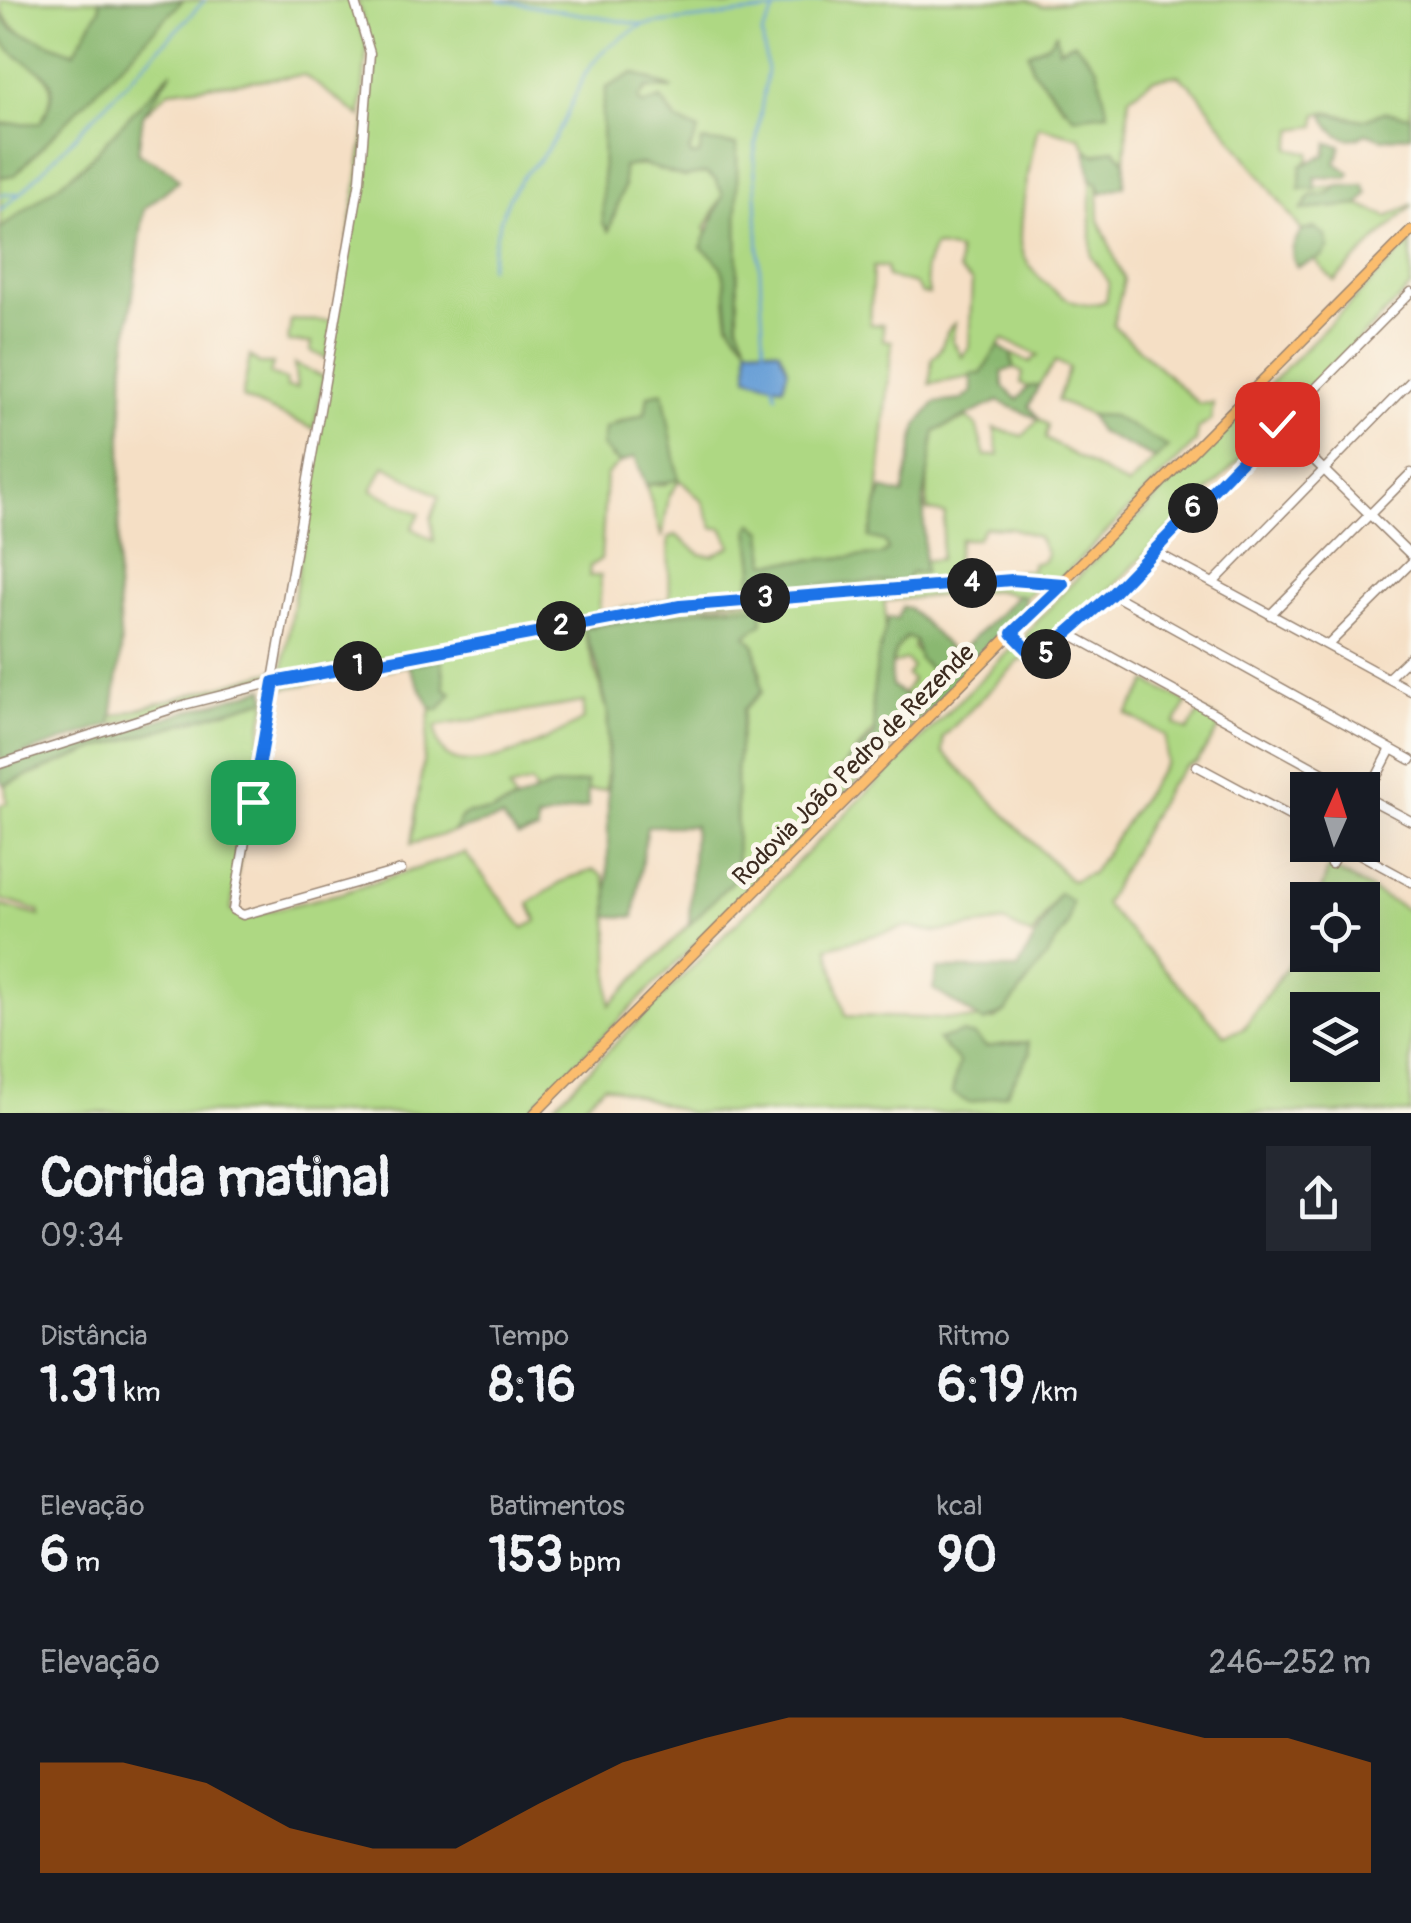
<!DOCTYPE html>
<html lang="pt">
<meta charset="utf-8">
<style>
:root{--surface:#171b24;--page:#242831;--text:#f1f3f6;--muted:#9ea1a6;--accent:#b45309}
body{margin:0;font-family:Pangolin,sans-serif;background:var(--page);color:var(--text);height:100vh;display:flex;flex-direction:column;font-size:38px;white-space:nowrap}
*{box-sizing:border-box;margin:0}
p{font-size:32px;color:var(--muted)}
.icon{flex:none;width:55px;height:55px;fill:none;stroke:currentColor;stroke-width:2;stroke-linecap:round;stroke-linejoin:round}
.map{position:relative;height:1113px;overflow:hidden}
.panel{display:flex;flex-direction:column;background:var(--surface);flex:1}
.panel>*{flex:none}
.needle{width:65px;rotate:3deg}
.tools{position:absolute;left:1290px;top:772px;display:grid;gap:20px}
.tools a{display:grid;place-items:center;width:90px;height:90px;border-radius:0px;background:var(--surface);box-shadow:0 10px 40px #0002;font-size:50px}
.pin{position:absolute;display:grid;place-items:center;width:85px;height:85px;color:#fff;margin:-42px;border-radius:20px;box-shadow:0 5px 15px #0006}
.km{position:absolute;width:50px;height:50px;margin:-25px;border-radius:50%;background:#222;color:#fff;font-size:28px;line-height:50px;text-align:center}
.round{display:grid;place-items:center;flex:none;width:105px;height:105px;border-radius:0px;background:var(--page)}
.head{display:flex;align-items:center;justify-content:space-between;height:170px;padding:0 40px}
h1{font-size:55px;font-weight:800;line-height:75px}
.figures{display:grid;grid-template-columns:repeat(3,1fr);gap:15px;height:170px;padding:10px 40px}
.figures div{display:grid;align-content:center}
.figures b{font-size:50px;font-weight:800}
.figures small{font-size:28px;font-weight:400}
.figures p{font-size:28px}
.chart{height:280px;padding:20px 40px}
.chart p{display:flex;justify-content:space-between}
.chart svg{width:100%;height:180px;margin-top:10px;fill:var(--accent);opacity:.7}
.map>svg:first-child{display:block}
</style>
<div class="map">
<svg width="1411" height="1113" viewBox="0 0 1411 1113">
<rect width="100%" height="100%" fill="#fbf7ec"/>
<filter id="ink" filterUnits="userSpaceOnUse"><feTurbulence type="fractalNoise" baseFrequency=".01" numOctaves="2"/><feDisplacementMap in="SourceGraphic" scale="20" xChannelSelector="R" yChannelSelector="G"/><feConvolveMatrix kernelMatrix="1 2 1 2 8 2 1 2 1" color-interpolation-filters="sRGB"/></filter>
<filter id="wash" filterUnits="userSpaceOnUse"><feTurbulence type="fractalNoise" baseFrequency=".0048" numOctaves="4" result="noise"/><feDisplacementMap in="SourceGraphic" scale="40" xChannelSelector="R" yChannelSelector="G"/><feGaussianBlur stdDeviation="2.25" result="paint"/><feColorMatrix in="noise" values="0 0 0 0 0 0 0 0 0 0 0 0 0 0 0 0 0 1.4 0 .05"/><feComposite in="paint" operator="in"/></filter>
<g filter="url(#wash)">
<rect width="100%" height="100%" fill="#f5dfc5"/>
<path fill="#aed883" stroke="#748150" stroke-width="2.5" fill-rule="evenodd" d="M0,0H99L100,8L75,53C47,48 0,31 0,0Z
M183,0H350L367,45L361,117L304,75L170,90L143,115L167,76L83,166L0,229V177L15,175Z
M357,0H623L730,6L747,0H1027L1042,6L1073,0H1411V116L1384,112L1363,120L1327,112L1317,114L1316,126L1294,129L1290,148L1310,153L1309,160L1301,166L1300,189L1338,186L1301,210L1359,205L1388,217L1411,205V207L1334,281L1314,259V228L1302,231L1197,92L1179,75L1153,79L1129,97L1125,161L1114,149L1095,155L1086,149L1080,137L1038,126C1031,156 1020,211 1021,242C1022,264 1045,285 1062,296C1076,305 1091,307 1106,301L1109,282L1091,256V180L1098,183L1099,220L1124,280L1113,325L1199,404L1213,403L1211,420L1198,429L1196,442L1060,579L1012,578L679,603L282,677L375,64ZM1056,35L1059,50L1097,67L1107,113L1064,108L1032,69L1028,53L1048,44ZM618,82L668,88H647L638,99L642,106H667L676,120L698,132L689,151L692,156L699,155L708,142L736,146L738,324L746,342L729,323L727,273L705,228L723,195L716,180L706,173C673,175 655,161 622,167L624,186L608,231L606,88ZM934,246L958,251L959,271L972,282L969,347L962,357L952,340L955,323C942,331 946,349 932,358L930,384L981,375L1003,339L1038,355L1030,362L1011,354L1013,368L1023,373L1021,383L1028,387L1039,385L1056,361L1069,368L1057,401L1090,415L1112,416L1167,447L1128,486L1046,439L1048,425L1039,419L1023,436L994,428L999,455L985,456L976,425L967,418L935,431L928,458L927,510L945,514L940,559L922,561L906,575L749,589L754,566L749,529L763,531L766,563L881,555L889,549L877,509L892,341L883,340V325L870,324L873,267H886L887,277L915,284L922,294H929L925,269ZM663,393L666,484L646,485L662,538L669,496L680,480L703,502L713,528H722L731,546L712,556L700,554L676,535L668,538L670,599L599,613L601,576H589L590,566L601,559L606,475L620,463L611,457L614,423L645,414ZM385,465L439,496L431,519L434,541L412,528L420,514L372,490ZM984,527L1012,528L1038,537L1047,554L1044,561L1032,564V570L953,576L960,539H977Z
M0,36C23,69 74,71 40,123L0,124Z
M1411,242V287L1110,590L1040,652L1025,640L1027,633L1067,588Z
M291,320L334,321L327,359L310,351L311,343L288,342Z
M250,356L259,364H273L270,374L286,380V387L297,388L294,364L324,377L314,429L242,398Z
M1012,582L1034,583L1033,591L1025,597L994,590L884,601C892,642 867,680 878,726L830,781L886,746L889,750L526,1113H0V905L40,916L39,911L0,899V805L7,803L5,785L98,748L267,699L231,910L243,917L342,893L465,853L524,928L537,921L529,903L569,878L594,870L603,875L608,890L610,1005L737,876L736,771L744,709L761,676L755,646L746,635L762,607L711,608L583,628L608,713L606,789L587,791V782L537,794L531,783L509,789L515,801L492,812L469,813L453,832L411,844L431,708L440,709L445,689L442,659L274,690L276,685L681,607ZM584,702L583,720C552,738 434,801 436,726Z
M907,637L915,641L913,648L937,674L910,701L903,695L912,680L907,675L912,667L906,660L893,664V653Z
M1014,646L1032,657L1019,661L943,737V752L1071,881L1092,873L1166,762V736L1127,714L1148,682L1187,703L1175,724L1188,731L1200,711L1223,723L1197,762L1185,767L1168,786L1104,904L1225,1035L1243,1029L1307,938L1308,955H1362V900H1318L1329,867L1411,912V1113H689L604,1085L576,1113H546ZM1058,894L1071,902L1068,925L1005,1012L994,1020L846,1016L828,947L906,927L937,932L1004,922L1032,936ZM1308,1010H1362V1065H1308ZM938,1040L986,1047L1020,1042L1030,1053L1006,1094L952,1093L960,1062Z
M274,671L273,679L111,725V717Z"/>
<path fill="#8ab871" stroke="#627148" stroke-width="2.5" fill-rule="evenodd" d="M99,0H183L15,175L0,177V124L40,123C79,65 15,72 1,37C0,31 0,21 0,14L12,29L74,53L100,8Z
M1056,33L1059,49L1074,42L1097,67L1108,113L1074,117L1032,69L1028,53L1048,44Z
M172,71L143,115L138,153L171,171L179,180L144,209L124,363L117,583L121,652L111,725L0,762V229L83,166Z
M634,73L673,89L647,88L638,99L643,105L661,99L676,120L699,131L689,151L692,156L699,155L702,141L737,145L738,324L748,346C742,338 731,329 729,320C722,288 734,267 701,248L723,195L716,180L706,173L684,177L641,164L623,167L624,186L609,231L603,223L602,112L606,88Z
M1384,112L1411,116V135L1383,139L1366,133C1347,147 1330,132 1323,113L1363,120Z
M1328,143L1341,146L1336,163L1350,173L1347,178L1315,177L1316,190L1300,189L1301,166L1325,155Z
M1086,149L1095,155L1114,149L1125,161L1124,186L1101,193L1098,183L1091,180Z
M1364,185L1368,194L1359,205L1301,210L1311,196L1329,194L1338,186Z
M1315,228L1326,236L1329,247L1322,257L1297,267C1288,253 1293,244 1302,231Z
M998,346L1011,354L1013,368L1002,372L1003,387L1018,400L1028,387L1039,385L1029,406L1039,419L998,401L935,431L924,498V573H911L905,581L748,589L754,566L749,529L753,523L763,531L766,563L881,555L888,550L884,541L869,537L882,489L903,495L917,425L935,403L962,400L972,392L971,374H981Z
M663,392L679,480L646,485L635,457L620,463L602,447L605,428L645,414L648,395Z
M1090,415L1112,416L1168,447L1156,459L1099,432Z
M1019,594L1025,597L1021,617L889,750L886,747C863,754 850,774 828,783L875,734L872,703L877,661L888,618L897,619L902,607L909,608L956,655ZM907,637L915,640L919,659L936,675L910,700L892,686C889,667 892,650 907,637Z
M762,607L763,623L746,635L755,646L762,692L744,709L736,771L737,876L689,925L694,826H647L634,917L608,916V713L598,667L583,628L711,608Z
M442,659L445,689L452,693L439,710L431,708L408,665Z
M265,688L267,699L98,748L4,785L0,780V767Z
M587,782L588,807L537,820L538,831L518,837L502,818L453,832L462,817L469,813L492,812L550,787Z
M1059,893L1072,902L1068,924L1047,956L1005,1012L984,1022L933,989L938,969H1018Z
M961,1033L975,1036L986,1047L1028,1042L1030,1053L1006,1094L969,1103L952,1093L959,1062L938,1040Z"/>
<path fill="#6aa0d7" stroke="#52657a" stroke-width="2.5" d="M748,346L779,350L788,369L783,387L748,377Z"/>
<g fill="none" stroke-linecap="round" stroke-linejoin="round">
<path stroke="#6aa0d7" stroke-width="2.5" d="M499,0L643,25L775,10L822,0
M0,195L21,193L205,0
M0,210L18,195
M489,268C495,239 501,205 520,180C527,170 539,162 546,151C589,91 564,68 643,25
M764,350L754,157L767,70L762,34L775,10
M773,382L776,395"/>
</g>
</g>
<g filter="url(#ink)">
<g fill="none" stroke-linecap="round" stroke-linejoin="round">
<g stroke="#988472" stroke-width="11">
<path id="minor" d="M354,0L370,53L360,180L233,910L243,915L401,870
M1277,424L1411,555
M1152,550L1411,691
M1213,583L1411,381
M1112,594L1411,760
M1270,615L1411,473
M1012,633L1033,655L1045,654L1112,594L1411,292
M1068,633L1354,790
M1328,645L1411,563
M1388,678L1411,656
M0,764L187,704L274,682L606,617L680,605L1012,580L1063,584
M1197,766L1308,826
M1362,795L1411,821
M1362,805L1391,749
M1343,845L1411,882
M1331,864L1342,845"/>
</g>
<g stroke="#988472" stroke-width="12">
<path id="major" d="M535,1113L1411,231"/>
</g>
<use href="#minor" stroke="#fff" stroke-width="8"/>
<use href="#major" stroke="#fbbd6e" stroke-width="9"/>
</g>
</g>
<g fill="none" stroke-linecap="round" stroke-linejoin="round" filter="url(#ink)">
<g stroke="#fff" stroke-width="20">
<path id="route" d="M253,802L274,682L680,606L1012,580L1063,584L1012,633L1033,655L1041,656L1112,594L1277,424"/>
</g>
<use href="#route" stroke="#1a73e8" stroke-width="12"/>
</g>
<g text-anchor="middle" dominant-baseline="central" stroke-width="10" stroke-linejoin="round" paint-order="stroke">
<g font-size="25" fill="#3b2a1e" stroke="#fbf7ec">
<text transform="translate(854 765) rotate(-45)">Rodovia João Pedro de Rezende</text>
</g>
</g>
</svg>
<div class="tools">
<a><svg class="needle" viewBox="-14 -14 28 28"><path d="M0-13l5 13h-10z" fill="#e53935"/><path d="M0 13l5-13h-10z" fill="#9ea1a6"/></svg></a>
<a><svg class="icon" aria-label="locate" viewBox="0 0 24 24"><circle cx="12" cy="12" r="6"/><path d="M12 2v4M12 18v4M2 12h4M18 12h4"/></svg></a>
<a><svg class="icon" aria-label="layers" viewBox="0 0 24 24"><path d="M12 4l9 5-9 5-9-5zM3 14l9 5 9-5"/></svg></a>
</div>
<div class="pin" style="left:253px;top:802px;background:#1e9e55"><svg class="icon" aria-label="arrive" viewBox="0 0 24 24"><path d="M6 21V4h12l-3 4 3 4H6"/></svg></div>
<div class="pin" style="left:1277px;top:424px;background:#d93025"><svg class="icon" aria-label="check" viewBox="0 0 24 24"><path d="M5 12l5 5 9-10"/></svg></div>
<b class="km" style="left:358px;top:666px">1</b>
<b class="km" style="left:561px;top:626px">2</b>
<b class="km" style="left:765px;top:598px">3</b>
<b class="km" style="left:972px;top:583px">4</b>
<b class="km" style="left:1046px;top:654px">5</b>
<b class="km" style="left:1193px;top:508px">6</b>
</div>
<section class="panel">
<div class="head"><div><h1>Corrida matinal</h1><p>09:34</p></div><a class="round"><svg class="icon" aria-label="share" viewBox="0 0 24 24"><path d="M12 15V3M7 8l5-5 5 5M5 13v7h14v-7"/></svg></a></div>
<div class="figures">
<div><p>Distância</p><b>1.31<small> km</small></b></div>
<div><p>Tempo</p><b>8:16</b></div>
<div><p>Ritmo</p><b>6:19<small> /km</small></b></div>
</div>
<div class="figures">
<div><p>Elevação</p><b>6<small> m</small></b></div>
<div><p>Batimentos</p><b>153<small> bpm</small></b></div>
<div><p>kcal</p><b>90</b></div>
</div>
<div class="chart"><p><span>Elevação</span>246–252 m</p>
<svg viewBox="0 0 160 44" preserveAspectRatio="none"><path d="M0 44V17L10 17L20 22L30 33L40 38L50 38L60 27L70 17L80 11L90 6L100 6L110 6L120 6L130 6L140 11L150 11L160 17V44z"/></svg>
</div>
</section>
